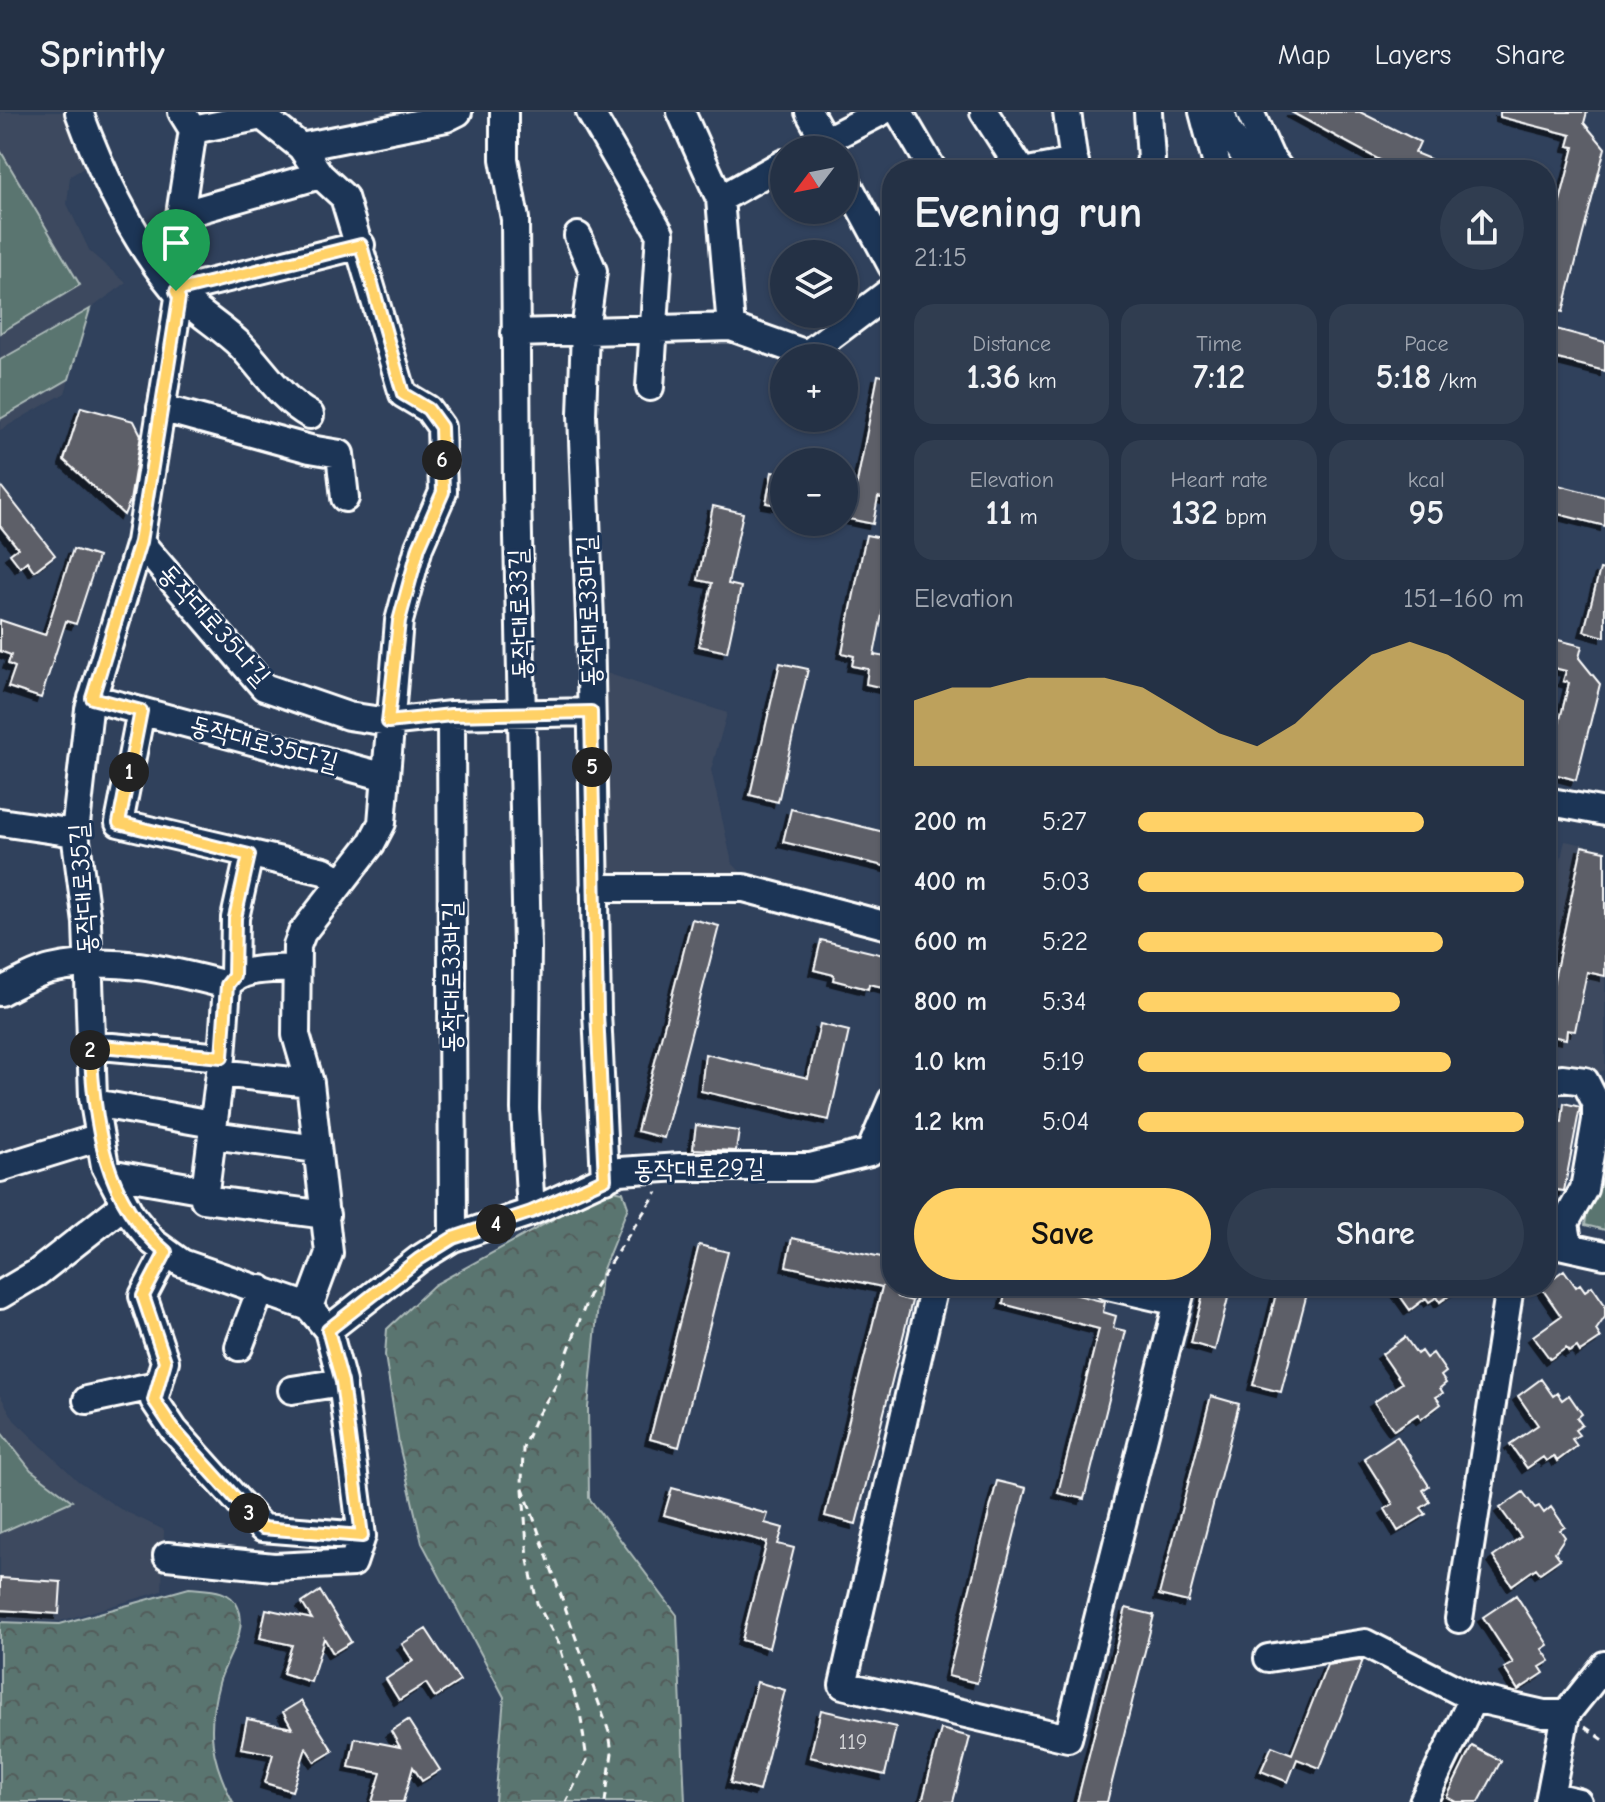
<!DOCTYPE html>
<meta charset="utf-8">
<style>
:root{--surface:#243145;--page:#303d50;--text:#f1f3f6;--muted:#a3a9b3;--line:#414c5e;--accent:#ffd166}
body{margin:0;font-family:"Comic Neue","Poor Story",sans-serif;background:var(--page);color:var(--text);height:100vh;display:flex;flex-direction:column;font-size:30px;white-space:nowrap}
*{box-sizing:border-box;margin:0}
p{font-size:26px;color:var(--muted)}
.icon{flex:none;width:44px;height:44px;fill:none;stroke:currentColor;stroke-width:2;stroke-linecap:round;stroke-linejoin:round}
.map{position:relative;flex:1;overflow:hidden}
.details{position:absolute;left:882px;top:48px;width:674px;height:1136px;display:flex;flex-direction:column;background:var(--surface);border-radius:32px;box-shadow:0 2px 6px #0004,0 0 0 2px var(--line)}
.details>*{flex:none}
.needle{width:52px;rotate:238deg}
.fabs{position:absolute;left:770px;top:24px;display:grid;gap:16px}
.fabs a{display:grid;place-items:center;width:88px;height:88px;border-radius:50%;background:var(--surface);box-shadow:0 2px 6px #0004,0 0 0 2px var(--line);font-size:40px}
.pin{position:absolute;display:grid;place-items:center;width:68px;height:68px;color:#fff;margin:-82px -34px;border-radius:50% 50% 50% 0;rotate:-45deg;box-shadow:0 0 8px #0007}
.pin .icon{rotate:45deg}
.km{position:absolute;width:40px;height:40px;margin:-20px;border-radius:50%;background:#222;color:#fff;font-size:22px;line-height:40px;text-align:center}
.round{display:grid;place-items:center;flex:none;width:84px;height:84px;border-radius:42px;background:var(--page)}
.head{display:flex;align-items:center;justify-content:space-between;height:136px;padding:0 32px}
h1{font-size:44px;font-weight:700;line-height:60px}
.metrics{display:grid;grid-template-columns:repeat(3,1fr);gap:12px;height:136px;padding:8px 32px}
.metrics div{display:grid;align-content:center;border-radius:20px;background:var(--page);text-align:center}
.metrics b{font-size:34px;font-weight:700}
.metrics small{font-size:22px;font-weight:400}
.metrics p{font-size:22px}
.chart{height:224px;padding:16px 32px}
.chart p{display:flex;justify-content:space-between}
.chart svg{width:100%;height:144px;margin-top:8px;fill:var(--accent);opacity:.7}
.primary-button{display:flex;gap:16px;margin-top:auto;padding:16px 32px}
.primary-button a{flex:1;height:92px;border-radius:48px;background:var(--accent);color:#111;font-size:32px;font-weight:700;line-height:92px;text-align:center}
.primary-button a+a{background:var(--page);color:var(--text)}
ul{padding:0 32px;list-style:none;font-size:26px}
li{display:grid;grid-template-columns:128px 96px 1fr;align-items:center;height:60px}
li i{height:20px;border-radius:10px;background:var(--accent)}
header{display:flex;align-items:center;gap:48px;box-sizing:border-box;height:112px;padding:0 40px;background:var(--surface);border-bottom:2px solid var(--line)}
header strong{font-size:38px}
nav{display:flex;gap:44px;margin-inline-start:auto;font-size:28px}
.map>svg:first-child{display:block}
</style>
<header>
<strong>Sprintly</strong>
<nav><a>Map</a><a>Layers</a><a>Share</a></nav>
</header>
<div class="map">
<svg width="1605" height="1690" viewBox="0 0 1605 1690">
<defs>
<pattern id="forest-crowns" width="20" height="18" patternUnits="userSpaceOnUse" patternTransform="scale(2)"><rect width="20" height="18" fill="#5a7470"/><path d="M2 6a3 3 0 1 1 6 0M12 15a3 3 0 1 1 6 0" fill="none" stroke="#525c5a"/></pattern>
<filter id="shadow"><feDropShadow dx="-5" dy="5" stdDeviation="0" flood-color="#0009"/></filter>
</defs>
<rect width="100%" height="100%" fill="#30415c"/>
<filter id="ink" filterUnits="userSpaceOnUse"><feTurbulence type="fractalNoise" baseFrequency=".0125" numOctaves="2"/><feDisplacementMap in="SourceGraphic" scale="16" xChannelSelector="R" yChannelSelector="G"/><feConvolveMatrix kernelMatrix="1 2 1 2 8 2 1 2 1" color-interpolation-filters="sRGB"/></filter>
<g filter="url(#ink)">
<path fill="#3e4a5f" d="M0,0H75L89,53L70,64L67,92L90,140L126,171L90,197L65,281L0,318Z
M597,558L727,601L711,658L732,751L748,768L603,769Z
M1565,729L1605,737V958L1546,978V811Z
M0,1283L14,1308L78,1369L120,1397L164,1418L162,1479L60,1509L0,1508Z"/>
<path fill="url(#forest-crowns)" stroke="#acbab8" stroke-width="2" d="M608,1077L623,1080L628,1095L601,1162L588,1296L589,1386L677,1503L685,1690H495L504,1585L422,1431L399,1333L385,1243L387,1217L434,1173Z
M189,1476C207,1478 230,1476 238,1495C249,1519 225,1548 219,1571C206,1618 211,1648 233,1690H0V1510L60,1512Z"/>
<path fill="#5a7470" stroke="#acbab8" stroke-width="2" d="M0,38L80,173L0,221Z
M90,197L69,267L0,307V248Z
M1605,972V1118L1585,1113Z
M0,1319L31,1358L72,1389L0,1421Z"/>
<path fill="#5d5e67" stroke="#fff" stroke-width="2" filter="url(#shadow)" d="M1291,0H1360L1420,30L1415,41L1430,47L1425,58H1398Z
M1500,0H1587L1584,11L1605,36L1563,200L1546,196V144L1574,35L1568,34L1571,23L1500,5Z
M1556,217L1605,230V259L1550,245Z
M878,263L892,266V354L886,387L878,385L873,412L844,406V374L856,376Z
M81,295L134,309L141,323L130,389L124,403L64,348Z
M772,360L784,362V394L766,391Z
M1546,370L1605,385V414L1546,399Z
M0,373L55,443L34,459L27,449L20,455L10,442L18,436L0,414Z
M713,394L743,401L728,472L741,475L727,540L699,534L712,471L698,468Z
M866,423L892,428V452L874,543L892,546V578L866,572L868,557L852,554L854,544L842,541Z
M73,437L98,445L76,512L66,509L41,586L8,575L15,555L8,552L11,543L0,539V508L45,523Z
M1600,457L1605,458V525L1584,519Z
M1546,525L1582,534L1579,546L1600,572L1576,668L1547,660L1569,571L1563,569L1566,559L1546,554Z
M780,551L808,557L778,690L750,683Z
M791,697L892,722V756L783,730Z
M1582,734L1605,739V864L1587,860L1575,919L1567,918L1566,927L1546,923V906Z
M692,807L719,814L664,1026L637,1019Z
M821,828L892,845V877L869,872L868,877L833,868L834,863L814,858Z
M820,912L849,919L829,1008L701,979L705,942L808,966Z
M1564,991L1580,995L1564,1079L1550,1077L1552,1064L1546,1063V1008L1562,1010Z
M696,1013L739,1019L736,1039L693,1037Z
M792,1126L891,1147L888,1162L897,1185L912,1189L856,1412L825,1404L882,1175L786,1154Z
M699,1133L728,1140L679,1335L650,1327Z
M1564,1158L1576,1175L1580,1172L1585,1179L1592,1174L1605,1193V1205L1596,1218L1601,1226L1580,1240L1577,1235L1569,1240L1566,1236L1550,1247L1533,1224L1561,1204L1541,1175Z
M1007,1174H1042L1105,1190L1103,1200L1116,1204L1113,1216L1126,1219L1084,1387L1058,1381L1099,1217L1003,1192Z
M1205,1174H1231L1215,1238L1191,1231Z
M1278,1174H1309L1281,1280L1253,1273Z
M1393,1174H1463L1440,1190L1437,1185L1429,1190L1426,1186L1410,1198Z
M1405,1225L1417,1242L1421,1239L1426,1246L1433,1241L1446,1260L1441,1264L1446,1271L1440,1276L1443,1281L1436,1285L1441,1292L1421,1307L1418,1302L1394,1318L1374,1290L1402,1271L1382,1242Z
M1541,1267L1553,1284L1557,1281L1562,1288L1569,1283L1582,1302L1577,1306L1582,1313L1575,1318L1579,1323L1572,1327L1577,1334L1557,1349L1554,1344L1546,1349L1543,1345L1527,1356L1510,1332L1538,1313L1518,1284Z
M1211,1284L1239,1292L1188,1490L1159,1483Z
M1397,1324L1429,1374L1423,1378L1430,1390L1421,1396L1426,1402L1398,1419L1385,1397L1393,1392L1364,1346Z
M997,1369L1026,1376L977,1571L948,1564Z
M672,1376L768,1402L765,1411L783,1416L778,1432L794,1436L769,1536L742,1528L767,1430L664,1403Z
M1523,1380L1535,1396L1539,1394L1544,1401L1551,1395L1565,1415L1560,1418L1565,1425L1555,1440L1560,1447L1540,1461L1536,1456L1512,1473L1493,1445L1521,1425L1500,1396Z
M0,1466L61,1470L59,1502L0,1498Z
M320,1479L351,1530L333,1541L324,1526L311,1570L283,1561L292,1533L260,1526L266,1497L312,1507L302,1491Z
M1516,1483L1548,1533L1542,1537L1550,1549L1540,1555L1544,1561L1518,1578L1504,1556L1513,1551L1483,1505Z
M1126,1496L1154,1503L1107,1690H1077Z
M426,1517L460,1569L435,1585L426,1571L399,1588L386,1567L413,1549L402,1532Z
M1363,1548L1320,1656L1297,1647L1288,1670L1261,1659L1272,1634L1292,1642L1327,1553Z
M757,1570L785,1578L759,1679L730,1671Z
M301,1589L333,1639L315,1650L306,1636L292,1679L265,1671L273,1642L241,1636L247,1607L292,1616L283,1600Z
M821,1598L896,1615L885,1663L810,1645Z
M408,1608L440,1658L422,1669L413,1655L403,1690H372L381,1661L349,1655L355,1626L400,1635L391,1619Z
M941,1617L970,1625L953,1690H922Z
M1472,1634L1501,1649L1479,1690H1456L1447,1685Z"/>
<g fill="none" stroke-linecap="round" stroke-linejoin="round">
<g stroke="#fff" stroke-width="32">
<path id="minor" d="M79,0C102,63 132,126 175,178C193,199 221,214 241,234C264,258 281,287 310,303
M182,0L193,18L180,103L179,186L140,430L89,597L75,721L87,811L93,985L105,1054L131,1103L153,1130L182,1151L309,1195L328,1218
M504,0V47L515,107L517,378L527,836L525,997L531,1100
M590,0L660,121L650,275
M681,0L720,87L731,215
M809,0L830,38
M899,0L933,58
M984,0L1021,58
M1067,0L1075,58
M1148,0L1151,47L1148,58
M1203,0L1218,57
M1221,0L1226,16L1254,58
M1250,0L1270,45L1280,58
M193,18L262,4L301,35L320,63L344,85L403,282L428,297L441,315L443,380L419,435L399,509L382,711L371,732L302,821L297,834L296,923L310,971L329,1141L309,1195
M301,35L446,6L458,0
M807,38L881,0
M1033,58L1075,50
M844,65L892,154
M720,87L784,51
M180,103L320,63
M578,124L593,159L585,219L582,302L590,508L597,900L605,1067
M176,179L361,133
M515,221L731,215L807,242L892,178
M161,296L310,337L340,342L345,386
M140,430L264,575L348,604L388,610L451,603L591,600
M92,586L386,665
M141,599L119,711L324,759L341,769
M451,603L453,1126
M1546,689L1605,700
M0,710L75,721
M594,776H744L892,815
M234,864L235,806L249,743
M227,873L222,945L204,1087L326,1103
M0,880C16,872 34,861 51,857C111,843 169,858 227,873C242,854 273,858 295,856
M90,933L222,945
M220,961L310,971
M1546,971L1562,966L1585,969L1596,991V1008L1584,1077L1565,1111L1568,1129L1575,1136
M94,991L213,1012
M212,1023L317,1037
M0,1056L100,1025
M109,1061L205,1078
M1546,1130L1605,1143
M166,1140L143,1184L165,1249L154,1288L174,1318L262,1416L362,1424
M934,1174L843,1573L1068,1626L1182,1174
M1108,1174L1178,1190
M0,1183L37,1161L125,1092
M239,1235L261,1177
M292,1278L342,1270
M87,1288L157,1273
M167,1444L274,1455L353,1451L362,1424L342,1270L328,1218L419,1147L453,1126L531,1100L620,1059L680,1055H810L870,1040L892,988
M1459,1507L1510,1174
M1268,1546L1365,1531L1473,1586L1423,1690
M1473,1586L1544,1602H1566
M1552,1684L1578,1690
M1549,1690L1566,1602L1605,1553"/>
</g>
<path stroke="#fff" stroke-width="3" stroke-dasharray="8 6" stroke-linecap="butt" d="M523,1377L528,1448L537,1491L559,1532L580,1600L587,1648L566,1690
M1585,1615L1605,1629
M605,1690L612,1641L609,1620L522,1373L523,1336L535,1307L555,1275L589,1183L657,1080"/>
<use href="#minor" stroke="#1d3557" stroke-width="26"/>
</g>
</g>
<g fill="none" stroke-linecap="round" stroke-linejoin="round" filter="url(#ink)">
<g stroke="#fff" stroke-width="16">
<path id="route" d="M361,133L403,282L428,297L441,315L443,380L419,435L399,509L388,610L451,603L591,600L597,900L605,1067L531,1100L453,1126L419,1147L328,1218L342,1270L362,1424L262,1416L174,1318L154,1288L165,1249L143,1184L166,1140C102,1087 95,1011 90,933L222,945L227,873L234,864L235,806L249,743L119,711L141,599L92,586L140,430L179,186L176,179Z"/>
</g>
<use href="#route" stroke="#ffd166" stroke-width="10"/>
</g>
<g text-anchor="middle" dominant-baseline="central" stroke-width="6" stroke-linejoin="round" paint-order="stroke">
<g font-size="22" fill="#d6d7d9">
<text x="853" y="1630">119</text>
</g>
<g font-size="26" fill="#fff" stroke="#1d3557">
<text transform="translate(589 499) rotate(-92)">동작대로33마길</text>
<text transform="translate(520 502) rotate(-92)">동작대로33길</text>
<text transform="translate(214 513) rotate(48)">동작대로35나길</text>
<text transform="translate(264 632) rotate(15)">동작대로35다길</text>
<text transform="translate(83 777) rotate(-94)">동작대로35길</text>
<text transform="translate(452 865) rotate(-90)">동작대로33바길</text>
<text transform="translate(699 1057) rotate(-1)">동작대로29길</text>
</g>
</g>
</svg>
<div class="fabs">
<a><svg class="needle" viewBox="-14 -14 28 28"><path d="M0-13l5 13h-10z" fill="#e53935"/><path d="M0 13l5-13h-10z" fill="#a3a9b3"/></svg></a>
<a><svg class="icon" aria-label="layers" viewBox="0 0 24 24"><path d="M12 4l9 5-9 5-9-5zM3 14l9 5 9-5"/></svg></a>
<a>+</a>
<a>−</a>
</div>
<div class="pin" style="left:176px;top:179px;background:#1e9e55"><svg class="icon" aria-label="arrive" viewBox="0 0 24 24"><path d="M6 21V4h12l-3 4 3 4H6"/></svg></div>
<b class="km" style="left:129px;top:660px">1</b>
<b class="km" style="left:90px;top:938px">2</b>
<b class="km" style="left:249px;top:1401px">3</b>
<b class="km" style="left:496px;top:1112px">4</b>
<b class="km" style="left:592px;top:655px">5</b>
<b class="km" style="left:442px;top:348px">6</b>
<section class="details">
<div class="head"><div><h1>Evening run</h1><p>21:15</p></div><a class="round"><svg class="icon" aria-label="share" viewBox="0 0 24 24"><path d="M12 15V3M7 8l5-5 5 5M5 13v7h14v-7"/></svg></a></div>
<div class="metrics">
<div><p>Distance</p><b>1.36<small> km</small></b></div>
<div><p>Time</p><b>7:12</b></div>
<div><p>Pace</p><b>5:18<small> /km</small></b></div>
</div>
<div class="metrics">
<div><p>Elevation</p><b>11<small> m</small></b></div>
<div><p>Heart rate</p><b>132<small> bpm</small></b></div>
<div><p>kcal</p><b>95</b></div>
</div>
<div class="chart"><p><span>Elevation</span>151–160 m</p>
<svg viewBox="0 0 160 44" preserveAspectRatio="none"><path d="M0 44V24L10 20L20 20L30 17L40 17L50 17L60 20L70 27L80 34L90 38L100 31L110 20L120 10L130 6L140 10L150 17L160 24V44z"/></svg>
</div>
<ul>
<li><b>200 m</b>5:27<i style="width:74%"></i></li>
<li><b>400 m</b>5:03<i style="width:100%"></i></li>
<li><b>600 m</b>5:22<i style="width:79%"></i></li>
<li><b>800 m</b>5:34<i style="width:68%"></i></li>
<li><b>1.0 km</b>5:19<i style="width:81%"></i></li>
<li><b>1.2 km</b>5:04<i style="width:100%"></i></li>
</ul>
<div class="primary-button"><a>Save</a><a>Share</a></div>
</section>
</div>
